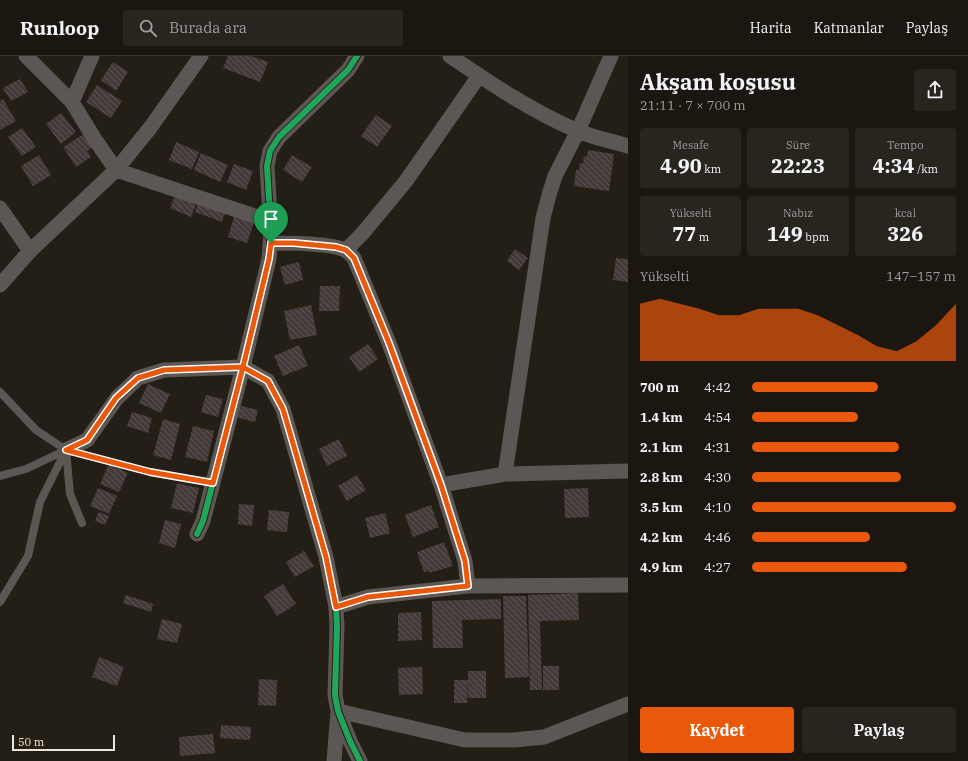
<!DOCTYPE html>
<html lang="tr">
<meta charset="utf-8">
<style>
:root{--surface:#1b1710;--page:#28241e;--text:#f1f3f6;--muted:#a09f9f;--line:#393630;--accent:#ea580c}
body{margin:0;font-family:"IBM Plex Serif",serif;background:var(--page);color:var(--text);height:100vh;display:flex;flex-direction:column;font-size:15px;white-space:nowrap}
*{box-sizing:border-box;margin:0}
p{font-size:13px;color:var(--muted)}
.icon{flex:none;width:22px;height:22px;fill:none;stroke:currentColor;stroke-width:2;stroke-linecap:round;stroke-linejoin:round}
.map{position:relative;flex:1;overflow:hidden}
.details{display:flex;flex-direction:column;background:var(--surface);width:340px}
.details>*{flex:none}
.scale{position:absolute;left:12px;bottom:10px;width:103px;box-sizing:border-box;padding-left:4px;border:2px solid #ebe4d9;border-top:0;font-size:11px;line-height:14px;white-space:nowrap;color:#ebe4d9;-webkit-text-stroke:3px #2a2010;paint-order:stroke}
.pin{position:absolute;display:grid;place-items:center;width:34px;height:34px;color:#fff;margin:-41px -17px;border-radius:50% 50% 50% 0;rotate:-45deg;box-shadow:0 0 4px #0007}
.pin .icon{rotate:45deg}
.round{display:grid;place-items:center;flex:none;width:42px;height:42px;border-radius:4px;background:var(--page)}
.summary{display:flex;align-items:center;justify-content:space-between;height:68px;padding:0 12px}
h1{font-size:22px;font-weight:800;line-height:30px}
.figures{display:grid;grid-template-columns:repeat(3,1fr);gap:6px;height:68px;padding:4px 12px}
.figures div{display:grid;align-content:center;border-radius:4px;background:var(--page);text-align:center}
.figures b{font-size:20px;font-weight:800}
.figures small{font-size:11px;font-weight:400}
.figures p{font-size:11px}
.chart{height:112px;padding:8px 12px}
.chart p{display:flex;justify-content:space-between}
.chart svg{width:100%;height:72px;margin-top:4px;fill:var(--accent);opacity:.7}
.cta{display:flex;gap:8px;margin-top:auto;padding:8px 12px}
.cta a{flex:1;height:46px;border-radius:4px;background:var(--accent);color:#fff;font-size:16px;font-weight:800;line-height:46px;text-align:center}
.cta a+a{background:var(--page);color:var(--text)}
ul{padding:0 12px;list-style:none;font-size:13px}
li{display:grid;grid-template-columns:64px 48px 1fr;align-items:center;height:30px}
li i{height:10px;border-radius:5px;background:var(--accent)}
header{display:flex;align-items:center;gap:24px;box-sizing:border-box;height:56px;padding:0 20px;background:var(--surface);border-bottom:1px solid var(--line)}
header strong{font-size:19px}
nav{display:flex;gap:22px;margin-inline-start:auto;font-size:14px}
.search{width:280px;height:36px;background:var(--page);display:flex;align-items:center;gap:10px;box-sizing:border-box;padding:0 14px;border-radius:4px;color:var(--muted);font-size:15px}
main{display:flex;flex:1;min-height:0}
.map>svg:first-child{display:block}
</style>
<header>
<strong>Runloop</strong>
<div class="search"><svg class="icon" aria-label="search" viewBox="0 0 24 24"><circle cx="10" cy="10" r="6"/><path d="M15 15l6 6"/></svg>Burada ara</div>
<nav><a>Harita</a><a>Katmanlar</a><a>Paylaş</a></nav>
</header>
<main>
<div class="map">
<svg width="628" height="705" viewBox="0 0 628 705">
<defs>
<pattern id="building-back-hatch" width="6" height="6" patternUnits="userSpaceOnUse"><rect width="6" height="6" fill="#443a3a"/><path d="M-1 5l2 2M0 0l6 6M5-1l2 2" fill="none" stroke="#5f5656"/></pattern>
</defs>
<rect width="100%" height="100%" fill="#241f16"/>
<path fill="url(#building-back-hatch)" d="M228,0H251L268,6L260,26L223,12Z
M113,6L128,16L116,35L101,24Z
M20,23L28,36L11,45L3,32Z
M97,29L122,45L111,62L86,46Z
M3,43L16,65L0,74V45Z
M61,57L76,76L61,88L46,68Z
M376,59L392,70L377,91L361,80Z
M22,72L36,91L22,100L8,81Z
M84,78L92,92L87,95L91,101L76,111L63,91Z
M176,86L199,96L192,113L169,104Z
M588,94L614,98L609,135L574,130L576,114H579L580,107L583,108L584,100L587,101Z
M201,97L228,109L220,126L194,114Z
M39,99L51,119L33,130L21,110Z
M292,99L312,111L302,126L283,114Z
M234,108L253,115L246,134L227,126Z
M177,134L198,143L191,161L170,152Z
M199,144L226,154L222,166L195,156Z
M235,158L255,164L247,187L228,181Z
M515,193L528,202L519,214L507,205Z
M616,202L628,203V226L613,224Z
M299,206L303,224L285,229L280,211Z
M320,230H340L339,255H319Z
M311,249L317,279L290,284L284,255Z
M368,288L378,303L359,316L349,301Z
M299,289L308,310L283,320L274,300Z
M148,328L170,338L161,357L139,347Z
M206,339L223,343L218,361L201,356Z
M238,349L258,354L255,366L235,361Z
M132,356L152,362L148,377L127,370Z
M163,363L180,368L171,404L153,399Z
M193,370L214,375L207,406L185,401Z
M339,383L347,400L327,410L319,393Z
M109,408L128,417L119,436L100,428Z
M357,419L366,434L347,445L338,430Z
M177,427L199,432L193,457L171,452Z
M98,432L117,440L109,458L90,450Z
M588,432L589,461L565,462L564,433Z
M239,448L254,449L252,470L238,468Z
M431,449L439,471L413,481L405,459Z
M269,454L289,456L287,476L267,474Z
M99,456L109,460L105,469L95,465Z
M385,457L390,477L370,482L365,462Z
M165,464L181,468L175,492L159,487Z
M444,486L453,510L429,517V515L424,516L417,496Z
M304,495L314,510L295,521L286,506Z
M283,528L296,548L277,560L264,540Z
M578,537L579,564L540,565L542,634H530L528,539Z
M126,539L153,548L151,556L123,547Z
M503,540H526L529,621L505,622Z
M501,543V563L462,564L463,592H433L432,545Z
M421,556L422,584L398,585V557Z
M162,563L182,568L177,587L157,583Z
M99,601L124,611L117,630L92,621Z
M543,610H559V634H543Z
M422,611L423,638L399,639L398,612Z
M468,615H486V642H468Z
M259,623L277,624L276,650L258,649Z
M454,624H468L467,647H454Z
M221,669L251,671L250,684L220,682Z
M213,678L215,697L180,700L179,681Z"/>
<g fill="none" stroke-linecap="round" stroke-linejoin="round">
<path stroke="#5c5655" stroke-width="8" d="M0,336L36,374L66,394L70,438L82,467
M0,420L26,413L66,394L150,416L213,427
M0,546L28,500L40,446L66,394"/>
<path stroke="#5c5655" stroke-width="15" d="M26,0L72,46L94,82L116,114L270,165
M450,0C490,27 533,56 578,75C594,82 612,85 628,90
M72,46L92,0
M0,152L30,195
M271,187C288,187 331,187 345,194C349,196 351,199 354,202L389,287L441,429L465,505L468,530
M346,194L362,178L406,125L479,20
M0,229L30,195L116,114L150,72L201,0
M66,394L87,384L117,342L138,322L164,314L243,311L268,325L283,353L326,501L336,551L337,570L335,639L338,655L350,685L360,705
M505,418L543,162L549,139L555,120L578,75L611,0
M441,429L505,418L628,415
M197,478L203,465L243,311L269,203L271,176L267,110L270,95L279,81L348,14L357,0
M336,551L368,541L468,530L628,529
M334,705L338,655L465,684H514L544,681L628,648"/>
<g stroke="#2a2010" stroke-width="8">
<path id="cycleway" d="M66,394L87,384L117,342L138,322L164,314L243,311L268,325L283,353L326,501L336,551L337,570L335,639L338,655L350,685L360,705
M197,478L203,465L243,311L269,203L271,176L267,110L270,95L279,81L348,14L357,0"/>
</g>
<use href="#cycleway" stroke="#20a55d" stroke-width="6"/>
</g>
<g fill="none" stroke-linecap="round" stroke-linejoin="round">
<g stroke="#fff" stroke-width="8">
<path id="route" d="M271,187L269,203L243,311L164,314L138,322L116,342L87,384L66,394L150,416L213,427L243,311L268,325L283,353L326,501L336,551L368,541L468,530L465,505L441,429L389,287L354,202L346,194L336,191L294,187H271"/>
</g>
<use href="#route" stroke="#ea580c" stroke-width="5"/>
</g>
</svg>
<div class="scale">50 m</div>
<div class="pin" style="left:271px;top:187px;background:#1e9e55"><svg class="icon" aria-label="arrive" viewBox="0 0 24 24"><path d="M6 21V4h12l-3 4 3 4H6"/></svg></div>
</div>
<section class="details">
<div class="summary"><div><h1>Akşam koşusu</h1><p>21:11 · 7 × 700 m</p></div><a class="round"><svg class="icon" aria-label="share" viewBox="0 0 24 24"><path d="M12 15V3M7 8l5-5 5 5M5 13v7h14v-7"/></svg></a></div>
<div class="figures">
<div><p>Mesafe</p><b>4.90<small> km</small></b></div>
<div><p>Süre</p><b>22:23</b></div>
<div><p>Tempo</p><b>4:34<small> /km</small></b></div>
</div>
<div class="figures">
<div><p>Yükselti</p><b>77<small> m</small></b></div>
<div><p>Nabız</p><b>149<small> bpm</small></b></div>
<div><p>kcal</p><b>326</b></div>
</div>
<div class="chart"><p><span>Yükselti</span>147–157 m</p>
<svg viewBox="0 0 160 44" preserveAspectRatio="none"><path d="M0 44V9L10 6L20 9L30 12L40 16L50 16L60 12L70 12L80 12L90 16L100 22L110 28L120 35L130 38L140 32L150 22L160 9V44z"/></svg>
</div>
<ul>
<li><b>700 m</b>4:42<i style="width:62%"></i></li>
<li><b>1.4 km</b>4:54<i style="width:52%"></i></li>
<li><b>2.1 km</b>4:31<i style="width:72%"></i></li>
<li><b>2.8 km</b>4:30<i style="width:73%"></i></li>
<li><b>3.5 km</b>4:10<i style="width:100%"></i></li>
<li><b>4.2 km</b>4:46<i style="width:58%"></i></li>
<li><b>4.9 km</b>4:27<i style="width:76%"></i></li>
</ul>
<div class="cta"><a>Kaydet</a><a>Paylaş</a></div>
</section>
</main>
